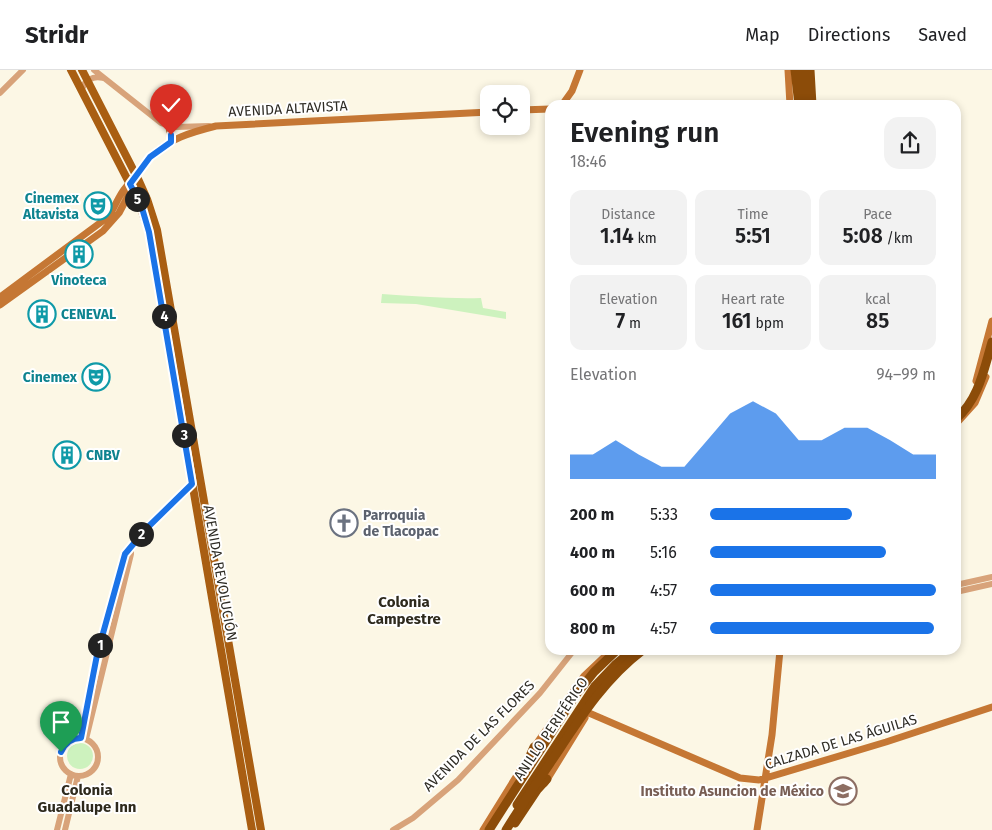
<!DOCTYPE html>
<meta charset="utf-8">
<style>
:root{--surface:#fff;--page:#f2f2f2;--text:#202124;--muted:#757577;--line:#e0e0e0;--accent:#1a73e8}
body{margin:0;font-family:"Fira Sans",sans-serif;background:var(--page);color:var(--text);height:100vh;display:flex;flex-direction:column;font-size:19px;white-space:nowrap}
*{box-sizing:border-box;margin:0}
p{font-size:16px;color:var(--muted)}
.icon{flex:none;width:28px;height:28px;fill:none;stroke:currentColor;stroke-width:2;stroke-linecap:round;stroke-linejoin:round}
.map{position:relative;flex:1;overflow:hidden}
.side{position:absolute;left:545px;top:30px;width:416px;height:555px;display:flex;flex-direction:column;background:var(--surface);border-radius:15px;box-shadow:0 2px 8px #0003}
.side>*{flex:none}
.buttons{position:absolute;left:480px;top:15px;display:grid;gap:10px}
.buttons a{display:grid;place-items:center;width:50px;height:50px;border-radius:10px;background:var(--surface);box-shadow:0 2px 8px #0003;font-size:25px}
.pin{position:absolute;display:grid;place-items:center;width:42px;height:42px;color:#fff;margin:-51px -21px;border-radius:50% 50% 50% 0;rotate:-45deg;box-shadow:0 0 5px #0007}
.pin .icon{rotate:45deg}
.km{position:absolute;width:25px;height:25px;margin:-12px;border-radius:50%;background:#222;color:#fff;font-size:14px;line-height:25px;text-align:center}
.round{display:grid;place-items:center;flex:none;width:52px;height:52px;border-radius:15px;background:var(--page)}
.headline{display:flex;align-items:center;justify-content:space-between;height:85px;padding:0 25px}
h1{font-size:28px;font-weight:600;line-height:38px}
.metrics{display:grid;grid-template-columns:repeat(3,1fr);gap:8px;height:85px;padding:5px 25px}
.metrics div{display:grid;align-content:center;border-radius:12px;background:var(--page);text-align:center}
.metrics b{font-size:21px;font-weight:600}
.metrics small{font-size:14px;font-weight:400}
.metrics p{font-size:14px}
.chart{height:140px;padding:10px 25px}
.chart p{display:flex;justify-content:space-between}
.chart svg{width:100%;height:90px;margin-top:5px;fill:var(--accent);opacity:.7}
ul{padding:0 25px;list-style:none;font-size:16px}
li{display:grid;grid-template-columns:80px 60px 1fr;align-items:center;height:38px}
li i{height:12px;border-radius:6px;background:var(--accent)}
header{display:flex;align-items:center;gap:30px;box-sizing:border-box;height:70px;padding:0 25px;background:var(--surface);border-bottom:1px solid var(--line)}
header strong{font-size:24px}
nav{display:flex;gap:28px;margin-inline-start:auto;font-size:18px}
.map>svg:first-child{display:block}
</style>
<header>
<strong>Stridr</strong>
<nav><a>Map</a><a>Directions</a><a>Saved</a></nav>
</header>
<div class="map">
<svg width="992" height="760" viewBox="0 0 992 760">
<rect width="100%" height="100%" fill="#fcf7e5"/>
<path fill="#cdf2be" d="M382,224C415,226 448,229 481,228L483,238L506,242V249L416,234L381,233Z
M67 686a13 13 0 1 1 26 0a13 13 0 1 1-26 0Z"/>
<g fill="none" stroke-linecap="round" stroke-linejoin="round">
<path stroke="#d8a37a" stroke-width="6" d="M94,0L161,53L176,57L209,56
M82,21C83,11 93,5 103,8
M0,23L23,0
M956,515L992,507
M956,522L992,514
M60 687a19 19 0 1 1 38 0a19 19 0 1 1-38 0Z
M81,668L97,585L125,484L146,459L192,414
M86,669L131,484V476
M57,760L71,704
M65,760L78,706
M393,760L413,748L458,710L540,623L574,580"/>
<path stroke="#c57734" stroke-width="7" d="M788,0L790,35
M562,35L572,21L580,0
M521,40L550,39
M169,56L171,71
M0,227L108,147C115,138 118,126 126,117C134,108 141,96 150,87C168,69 192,62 216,56L489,42
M0,235L103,161L119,143L128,126L130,114
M976,311L992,251
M956,354L975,333L986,307
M589,643L740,708L759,710L886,672L992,637
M532,680L584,606L603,588
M545,713L585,648
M483,760L524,694
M757,760L772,665L780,580"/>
<path stroke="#a95e12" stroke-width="8" d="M71,0L138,130L149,162L252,760
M82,0L139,111L147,129L157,160L261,760"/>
<path stroke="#8c4c09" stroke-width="9" d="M795,0L799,35
M803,0L806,35
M810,0L812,35
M523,702L534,677
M517,735L595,616L615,595L633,580
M515,753L537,720L547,709"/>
<path stroke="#8c4c09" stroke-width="9" d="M956,349C979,329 984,299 992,272
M489,760L575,626L594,602L617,580
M506,760C522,734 540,708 557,683C582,645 606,608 643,580"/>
</g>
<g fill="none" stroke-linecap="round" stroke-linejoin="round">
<g stroke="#fff" stroke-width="10">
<path id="route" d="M61,682C65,673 71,668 81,668L97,585L125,484L146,459L192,414L149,162L142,138L130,114L150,87L171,72V65"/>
</g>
<use href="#route" stroke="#1a73e8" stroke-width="6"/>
</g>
<defs>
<g id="theatre-ring" transform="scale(1.4375)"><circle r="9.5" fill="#fff" stroke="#0f9aa8" stroke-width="1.5"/><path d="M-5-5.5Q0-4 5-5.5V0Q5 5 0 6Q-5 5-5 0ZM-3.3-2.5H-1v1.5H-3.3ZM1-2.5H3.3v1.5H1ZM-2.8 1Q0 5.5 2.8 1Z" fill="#0f9aa8"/></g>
<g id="building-ring" transform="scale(1.4375)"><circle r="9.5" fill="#fff" stroke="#0f9aa8" stroke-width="1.5"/><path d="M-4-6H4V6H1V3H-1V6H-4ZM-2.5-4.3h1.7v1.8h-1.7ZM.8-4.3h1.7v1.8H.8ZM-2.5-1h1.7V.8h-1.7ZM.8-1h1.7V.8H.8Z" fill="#0f9aa8"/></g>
<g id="church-ring" transform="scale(1.4375)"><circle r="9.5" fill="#fff" stroke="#6b7280" stroke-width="1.5"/><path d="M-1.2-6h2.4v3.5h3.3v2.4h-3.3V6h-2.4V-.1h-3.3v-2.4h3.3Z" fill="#6b7280"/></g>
<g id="school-ring" transform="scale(1.4375)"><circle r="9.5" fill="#fff" stroke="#8d6e63" stroke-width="1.5"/><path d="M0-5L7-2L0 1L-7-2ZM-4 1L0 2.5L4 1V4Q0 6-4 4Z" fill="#8d6e63"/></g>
</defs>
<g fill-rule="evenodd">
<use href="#theatre-ring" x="98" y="136"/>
<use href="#building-ring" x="79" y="184"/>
<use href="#building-ring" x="42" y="244"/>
<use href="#theatre-ring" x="96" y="307"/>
<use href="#building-ring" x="67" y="385"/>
<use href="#church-ring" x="344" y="453"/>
<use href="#school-ring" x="843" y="721"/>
</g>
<g text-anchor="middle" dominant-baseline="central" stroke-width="4" stroke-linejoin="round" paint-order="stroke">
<g font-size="14" fill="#2e2c25" stroke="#fff">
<text transform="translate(288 39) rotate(-3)">AVENIDA ALTAVISTA</text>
<text transform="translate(220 503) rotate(80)">AVENIDA REVOLUCIÓN</text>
<text transform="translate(551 659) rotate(-56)">ANILLO PERIFÉRICO</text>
<text transform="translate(479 666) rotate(-45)">AVENIDA DE LAS FLORES</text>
<text transform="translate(841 672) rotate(-17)">CALZADA DE LAS ÁGUILAS</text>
</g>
<g font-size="14" font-weight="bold" fill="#0d838f" stroke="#fff" text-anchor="end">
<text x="79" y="128">Cinemex<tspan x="79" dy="16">Altavista</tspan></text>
<text x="79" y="210" text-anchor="middle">Vinoteca</text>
<text x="61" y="244" text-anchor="start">CENEVAL</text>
<text x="77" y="307">Cinemex</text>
<text x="86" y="385" text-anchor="start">CNBV</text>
</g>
<g font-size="14" font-weight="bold" fill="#5b616d" stroke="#fff" text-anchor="start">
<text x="363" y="445">Parroquia<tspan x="363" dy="16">de Tlacopac</tspan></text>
</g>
<g font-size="14" font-weight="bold" fill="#785e54" stroke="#fff" text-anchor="end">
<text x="824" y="721">Instituto Asuncion de México</text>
</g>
<g font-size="15" font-weight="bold" fill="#2e2a1d" stroke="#fff">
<text x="404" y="532">Colonia<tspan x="404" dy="17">Campestre</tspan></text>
<text x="87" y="720">Colonia<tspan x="87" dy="17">Guadalupe Inn</tspan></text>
</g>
</g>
</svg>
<div class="buttons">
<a><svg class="icon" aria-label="locate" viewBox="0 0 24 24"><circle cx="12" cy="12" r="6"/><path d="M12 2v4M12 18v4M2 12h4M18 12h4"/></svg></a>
</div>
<div class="pin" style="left:61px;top:682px;background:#1e9e55"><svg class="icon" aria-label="arrive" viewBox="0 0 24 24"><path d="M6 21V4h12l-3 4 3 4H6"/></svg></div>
<div class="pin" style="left:171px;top:65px;background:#d93025"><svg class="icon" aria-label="check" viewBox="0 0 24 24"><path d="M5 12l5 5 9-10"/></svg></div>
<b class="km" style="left:100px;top:575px">1</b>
<b class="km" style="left:141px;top:464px">2</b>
<b class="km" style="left:184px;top:365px">3</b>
<b class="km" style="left:164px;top:246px">4</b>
<b class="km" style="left:137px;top:129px">5</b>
<section class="side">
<div class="headline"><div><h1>Evening run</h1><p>18:46</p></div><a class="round"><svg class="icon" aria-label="share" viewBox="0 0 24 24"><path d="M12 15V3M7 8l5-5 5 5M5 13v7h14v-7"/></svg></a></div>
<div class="metrics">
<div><p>Distance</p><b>1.14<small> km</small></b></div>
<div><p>Time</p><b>5:51</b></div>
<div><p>Pace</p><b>5:08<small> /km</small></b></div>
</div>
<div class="metrics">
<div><p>Elevation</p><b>7<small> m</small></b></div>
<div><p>Heart rate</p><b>161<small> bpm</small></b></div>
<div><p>kcal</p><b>85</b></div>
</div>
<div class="chart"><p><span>Elevation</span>94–99 m</p>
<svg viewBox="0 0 160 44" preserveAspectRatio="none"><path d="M0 44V32L10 32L20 25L30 32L40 38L50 38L60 25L70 12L80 6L90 12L100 25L110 25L120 19L130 19L140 25L150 32L160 32V44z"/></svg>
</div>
<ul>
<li><b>200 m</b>5:33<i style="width:63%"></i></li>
<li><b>400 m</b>5:16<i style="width:78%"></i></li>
<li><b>600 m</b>4:57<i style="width:100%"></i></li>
<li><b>800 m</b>4:57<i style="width:99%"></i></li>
</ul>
</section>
</div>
